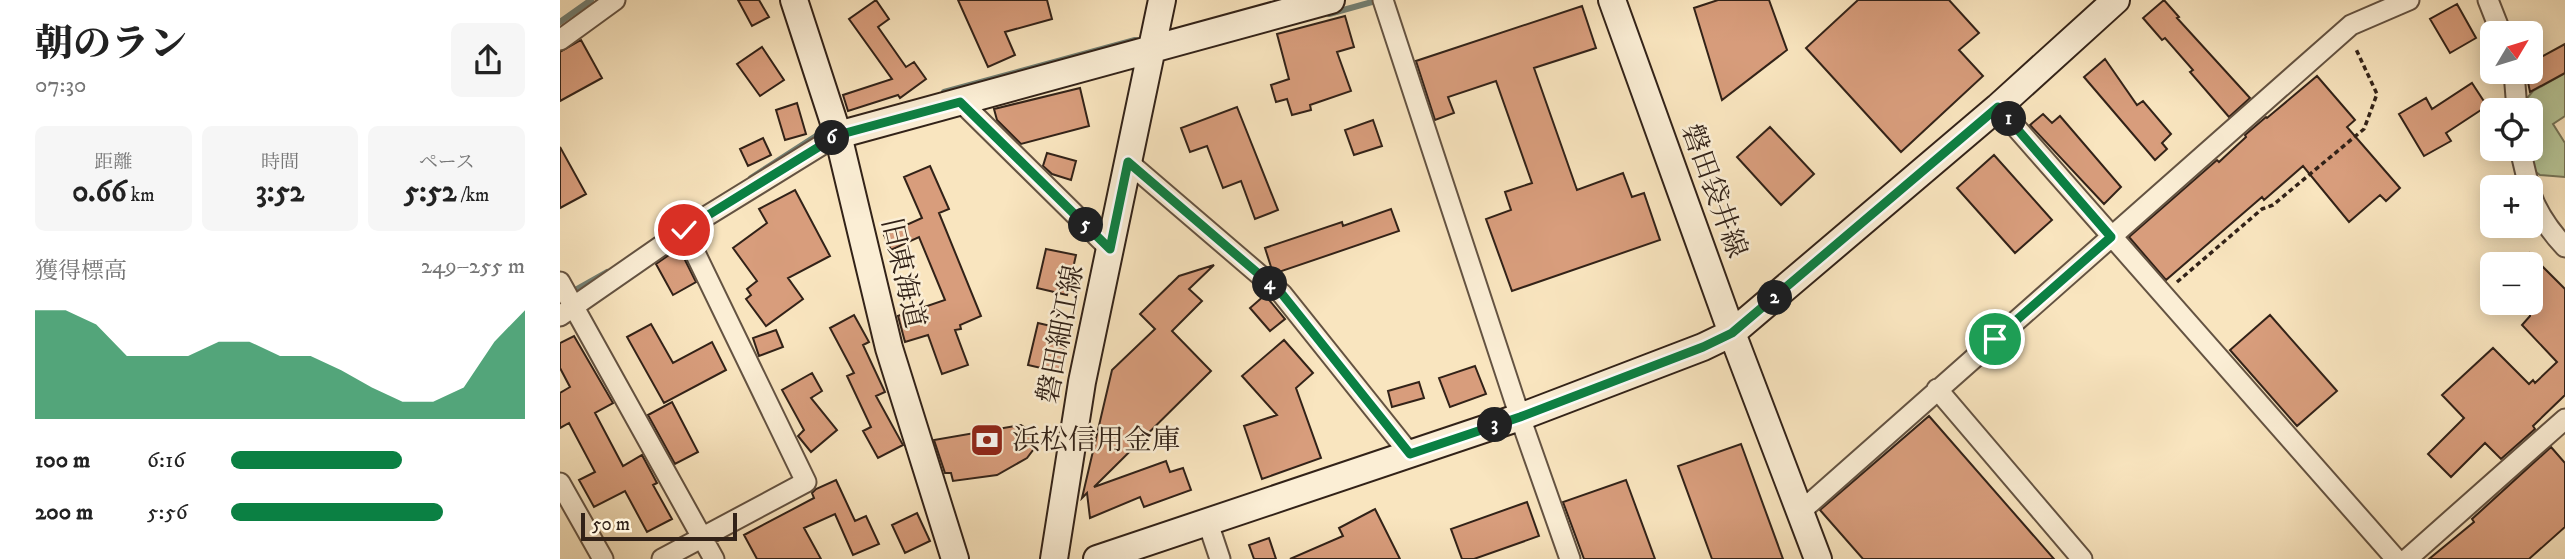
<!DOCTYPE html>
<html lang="ja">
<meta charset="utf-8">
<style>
:root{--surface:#fff;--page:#f6f6f6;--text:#222;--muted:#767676;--accent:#0b8043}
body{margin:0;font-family:"IM FELL DW Pica","Noto Serif JP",serif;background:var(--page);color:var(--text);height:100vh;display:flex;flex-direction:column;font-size:26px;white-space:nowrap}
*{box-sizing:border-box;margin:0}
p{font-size:23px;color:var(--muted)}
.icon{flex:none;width:38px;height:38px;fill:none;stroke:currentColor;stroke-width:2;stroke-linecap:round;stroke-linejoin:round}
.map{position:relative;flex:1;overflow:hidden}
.side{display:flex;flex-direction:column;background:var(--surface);width:560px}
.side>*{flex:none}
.needle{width:46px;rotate:52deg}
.buttons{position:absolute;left:1920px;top:21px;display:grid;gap:14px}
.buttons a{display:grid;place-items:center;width:63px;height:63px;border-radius:10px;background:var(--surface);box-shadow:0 4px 18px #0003;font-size:35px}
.scale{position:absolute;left:21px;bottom:18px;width:156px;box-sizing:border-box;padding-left:7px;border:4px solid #322218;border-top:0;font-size:19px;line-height:24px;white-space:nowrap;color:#322218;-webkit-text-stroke:5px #fbeed5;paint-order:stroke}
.pin{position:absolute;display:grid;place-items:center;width:60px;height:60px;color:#fff;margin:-30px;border:4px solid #fff;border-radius:50%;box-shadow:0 2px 7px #0007}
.km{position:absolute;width:35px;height:35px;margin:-18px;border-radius:50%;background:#222;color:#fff;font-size:19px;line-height:35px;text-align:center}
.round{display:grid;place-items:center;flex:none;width:74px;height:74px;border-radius:10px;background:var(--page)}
.overview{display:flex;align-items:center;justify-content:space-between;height:119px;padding:0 35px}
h1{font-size:38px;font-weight:800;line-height:52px}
.figures{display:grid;grid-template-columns:repeat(3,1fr);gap:10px;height:119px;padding:7px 35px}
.figures div{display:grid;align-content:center;border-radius:10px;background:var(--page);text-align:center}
.figures b{font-size:30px;font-weight:800}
.figures small{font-size:19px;font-weight:400}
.figures p{font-size:19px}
.chart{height:196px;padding:14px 35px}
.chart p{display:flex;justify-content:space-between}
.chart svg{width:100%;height:126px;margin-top:7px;fill:var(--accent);opacity:.7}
ul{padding:0 35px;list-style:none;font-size:23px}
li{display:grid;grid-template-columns:112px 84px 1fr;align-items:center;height:52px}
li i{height:18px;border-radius:9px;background:var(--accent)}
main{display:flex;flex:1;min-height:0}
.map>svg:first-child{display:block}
</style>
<main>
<section class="side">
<div class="overview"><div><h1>朝のラン</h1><p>07:30</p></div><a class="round"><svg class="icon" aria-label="share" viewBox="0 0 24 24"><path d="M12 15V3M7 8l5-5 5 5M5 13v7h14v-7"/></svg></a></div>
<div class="figures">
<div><p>距離</p><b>0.66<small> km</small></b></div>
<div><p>時間</p><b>3:52</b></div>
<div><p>ペース</p><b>5:52<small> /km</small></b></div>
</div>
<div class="chart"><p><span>獲得標高</span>249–255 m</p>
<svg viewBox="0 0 160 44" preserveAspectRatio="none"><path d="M0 44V6L10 6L20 11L30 22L40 22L50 22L60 17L70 17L80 22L90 22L100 27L110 33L120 38L130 38L140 33L150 17L160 6V44z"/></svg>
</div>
<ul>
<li><b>100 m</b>6:16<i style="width:58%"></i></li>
<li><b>200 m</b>5:56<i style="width:72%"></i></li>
</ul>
</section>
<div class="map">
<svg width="2005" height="559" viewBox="0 0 2005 559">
<rect width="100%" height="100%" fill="#f9e5bf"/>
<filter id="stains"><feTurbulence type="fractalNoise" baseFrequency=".00286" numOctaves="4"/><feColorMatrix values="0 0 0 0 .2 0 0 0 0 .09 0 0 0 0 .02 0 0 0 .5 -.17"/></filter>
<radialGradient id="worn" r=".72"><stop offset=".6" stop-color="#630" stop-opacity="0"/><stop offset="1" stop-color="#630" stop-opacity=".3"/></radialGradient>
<path fill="#b7c697" stroke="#747458" stroke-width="2" d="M2005,73V116L1993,124L2005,143V177L1980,175L1962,162L1961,149H1970V110H1957L1973,91Z"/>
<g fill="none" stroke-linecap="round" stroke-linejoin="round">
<path stroke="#738074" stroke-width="6" d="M769,14L819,0
M0,22L31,0
M384,92L575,40L583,42
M191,178L270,127
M8,294L47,272"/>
</g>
<path fill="#d89d7c" stroke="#322218" stroke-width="2" d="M178,0H199L209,17L192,26Z
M316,0L329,19L318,27L346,67L354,62L366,79L340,98L338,95L288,111L283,95L332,79L289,19Z
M398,0H487L492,19L445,32L455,55L428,67Z
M1158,0H1209L1227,50L1162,100L1134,8Z
M1298,0H1389L1419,33L1399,50L1423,76L1341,152L1246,48Z
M1604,0L1619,17L1617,18L1690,98L1669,117L1630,72L1633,70L1605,38L1602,40L1583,18Z
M1897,4L1916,38L1890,53L1870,19Z
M1022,6L1036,48L974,68L1017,190L1063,173L1072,197L1084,193L1100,240L952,291L926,219L951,210L945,192L972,183L936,81L888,97L894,113L875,120L856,61Z
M785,16L794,47L777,52L791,91L750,105L751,110L732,115L727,99L716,102L711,85L729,79L717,34Z
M21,40L42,78L0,101V52Z
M2005,44V73L1970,92L1966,72H1970V63Z
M202,47L224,80L200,96L177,64Z
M1545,59L1577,105L1583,101L1611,134L1602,143L1607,149L1595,160L1524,77Z
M1757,76L1795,120L1787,127L1840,188L1826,201L1820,195L1789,222L1743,166L1704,200L1702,197L1606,280L1569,237L1657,160L1659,162L1686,137L1685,135L1706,117L1707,118Z
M1912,83L1927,106L1886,133L1891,141L1864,156L1839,114L1866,98L1872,109Z
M520,88L529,126L461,144L437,120L434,109Z
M237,103L246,134L225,140L216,110Z
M677,107L718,210L695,219L681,181L663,188L647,146L630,152L621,128Z
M1483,114L1492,123L1500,116L1561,187L1544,204L1470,125Z
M813,120L822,146L794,155L785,130Z
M1210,127L1254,174L1221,205L1177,157Z
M203,138L211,155L188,166L180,149Z
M0,147L26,194L0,208Z
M487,153L516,161L511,180L492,174L483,166Z
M1434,155L1492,220L1455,253L1397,188Z
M370,166L389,209L379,213L421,316L400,325L401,329L395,330L408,365L382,374L368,335L345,342L338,316L385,300L359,237L331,250L324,235L362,218L344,177Z
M235,190L270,256L228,278L243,299L206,326L186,299L191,295L187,289L197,281L173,248L207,223L199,209Z
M831,209L839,231L716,273L712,270L705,248L782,222L783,226Z
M119,248L136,282L113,295L96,264Z
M486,249L516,255L507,295L477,288Z
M1970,254L2005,289V395L1973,426L1975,429L1941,459L1925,443L1891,477L1868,454L1904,418L1882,395L1933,348L1969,384L1973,380L1975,383L1997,362L1962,325L1970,316Z
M654,265L629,289L642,301L612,331L651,371L534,487L606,461L610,472L623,468L631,490L584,507L580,497L530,518L527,493L522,498L552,370L595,329L580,314L619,276Z
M705,295L725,319L710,331L690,308Z
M294,315L309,342L303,345L325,392L316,396L343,445L318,458L303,431L311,427L287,376L294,373L270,328Z
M1710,315L1777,391L1737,426L1670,350Z
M478,323L508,330L499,372L468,365Z
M91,324L113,363L152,342L166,370L104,403L67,337Z
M216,330L223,347L199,356L193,338Z
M14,336L53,403L35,413L63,466L82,455L97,483L93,485L112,519L87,532L65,491L34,507L19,480L35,472L9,423L0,428V393L10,387L0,368V343Z
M724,340L753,373L736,388L761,458L702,479L684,426L717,415L682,376Z
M915,366L926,394L890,407L879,378Z
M252,373L262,391L251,398L277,430L251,452L238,436L244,430L222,390Z
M859,382L864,398L832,407L828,391Z
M112,402L138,452L115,464L88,415Z
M1369,416L1494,559H1303L1260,510Z
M461,425L470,431L476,446L467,458L437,475L393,481L391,473H385L374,440Z
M1181,444L1223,559H1152L1118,466Z
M1991,447L2005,463V527L1969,559H1869L1914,522L1912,519Z
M276,480L295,521L306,516L319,544L293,555L275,514L244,528L261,559H197L184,535L254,498L252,493L256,489Z
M1066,480L1095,559H1024L1003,502Z
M967,502L979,536L914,559H902L891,529Z
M815,509L840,559H730L783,536L779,528Z
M357,513L370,541L345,553L332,525Z
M709,538L716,559H694L689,545Z"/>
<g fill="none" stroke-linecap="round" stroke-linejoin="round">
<g stroke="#645342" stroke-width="23">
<path id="street" d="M823,0L960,417L1010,559
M1928,0L1941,33
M0,40L55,0
M1954,72L1957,110
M400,101L550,249
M1438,107L1836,559
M1960,149L1969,187
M568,162L722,294L850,454
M1970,192C1977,212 1990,231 2005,247
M0,282L154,559
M0,316L124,230L278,135
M1377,389L1522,559
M0,483L43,559
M1240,512L1791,25L1849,0
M648,523L660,559
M102,559L246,482L124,230
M1847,559L2005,419"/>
</g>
<g stroke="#322218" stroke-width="30">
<path id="secondary" d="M234,0L278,135L329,348L395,559
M1052,0L1172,333L1258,559
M278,135L771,0
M494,559L522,382L602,0
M537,559L960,417L1143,347L1172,333L1438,107L1556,0"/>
</g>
<path stroke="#322218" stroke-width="3.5" stroke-dasharray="5 3.5" stroke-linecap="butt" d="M1617,282L1702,209L1713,205L1804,129L1817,94L1795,47"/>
<use href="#street" stroke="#fbeed5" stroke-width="19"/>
<use href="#secondary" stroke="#fbeed5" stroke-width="26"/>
</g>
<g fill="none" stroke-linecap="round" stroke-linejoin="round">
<g stroke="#fff" stroke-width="14">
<path id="route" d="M124,230L278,135L400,102L550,249L568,162L722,294L850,454L960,417L1143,347L1172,333L1438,107L1551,237L1435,339"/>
</g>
<use href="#route" stroke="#0b8043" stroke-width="9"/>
</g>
<defs>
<g id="bank-square" transform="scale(1.75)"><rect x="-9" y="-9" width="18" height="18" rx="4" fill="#8f2418" stroke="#fbeed5"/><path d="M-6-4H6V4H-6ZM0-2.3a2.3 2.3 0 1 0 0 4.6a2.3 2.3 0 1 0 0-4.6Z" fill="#fff"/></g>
</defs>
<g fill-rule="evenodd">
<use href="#bank-square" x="427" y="440"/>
</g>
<g text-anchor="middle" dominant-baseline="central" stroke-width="5" stroke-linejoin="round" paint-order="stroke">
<g font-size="28" fill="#322218" stroke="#fbeed5">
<text transform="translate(1154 191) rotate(70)">磐田袋井線</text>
<text transform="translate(343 273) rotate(77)">旧東海道</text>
<text transform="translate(501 334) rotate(-79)">磐田細江線</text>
</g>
<g font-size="28" fill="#322218" stroke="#fbeed5" text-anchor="start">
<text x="452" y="440">浜松信用金庫</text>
</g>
</g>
<rect width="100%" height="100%" filter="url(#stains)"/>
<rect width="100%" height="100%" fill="url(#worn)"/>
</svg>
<div class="buttons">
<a><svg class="needle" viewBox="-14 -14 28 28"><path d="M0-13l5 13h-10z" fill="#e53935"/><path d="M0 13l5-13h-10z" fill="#767676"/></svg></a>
<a><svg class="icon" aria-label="locate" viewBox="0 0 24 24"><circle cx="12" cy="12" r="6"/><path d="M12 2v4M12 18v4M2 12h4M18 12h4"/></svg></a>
<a>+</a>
<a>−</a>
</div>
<div class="scale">50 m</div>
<div class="pin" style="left:1435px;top:339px;background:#1e9e55"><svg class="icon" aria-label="arrive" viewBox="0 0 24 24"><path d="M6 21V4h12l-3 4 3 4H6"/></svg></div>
<div class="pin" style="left:124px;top:230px;background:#d93025"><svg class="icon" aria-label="check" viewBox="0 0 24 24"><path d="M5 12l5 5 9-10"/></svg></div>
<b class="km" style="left:1449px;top:119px">1</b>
<b class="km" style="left:1215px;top:298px">2</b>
<b class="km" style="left:935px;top:425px">3</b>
<b class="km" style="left:710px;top:284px">4</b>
<b class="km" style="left:526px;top:225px">5</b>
<b class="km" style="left:272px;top:138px">6</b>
</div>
</main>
